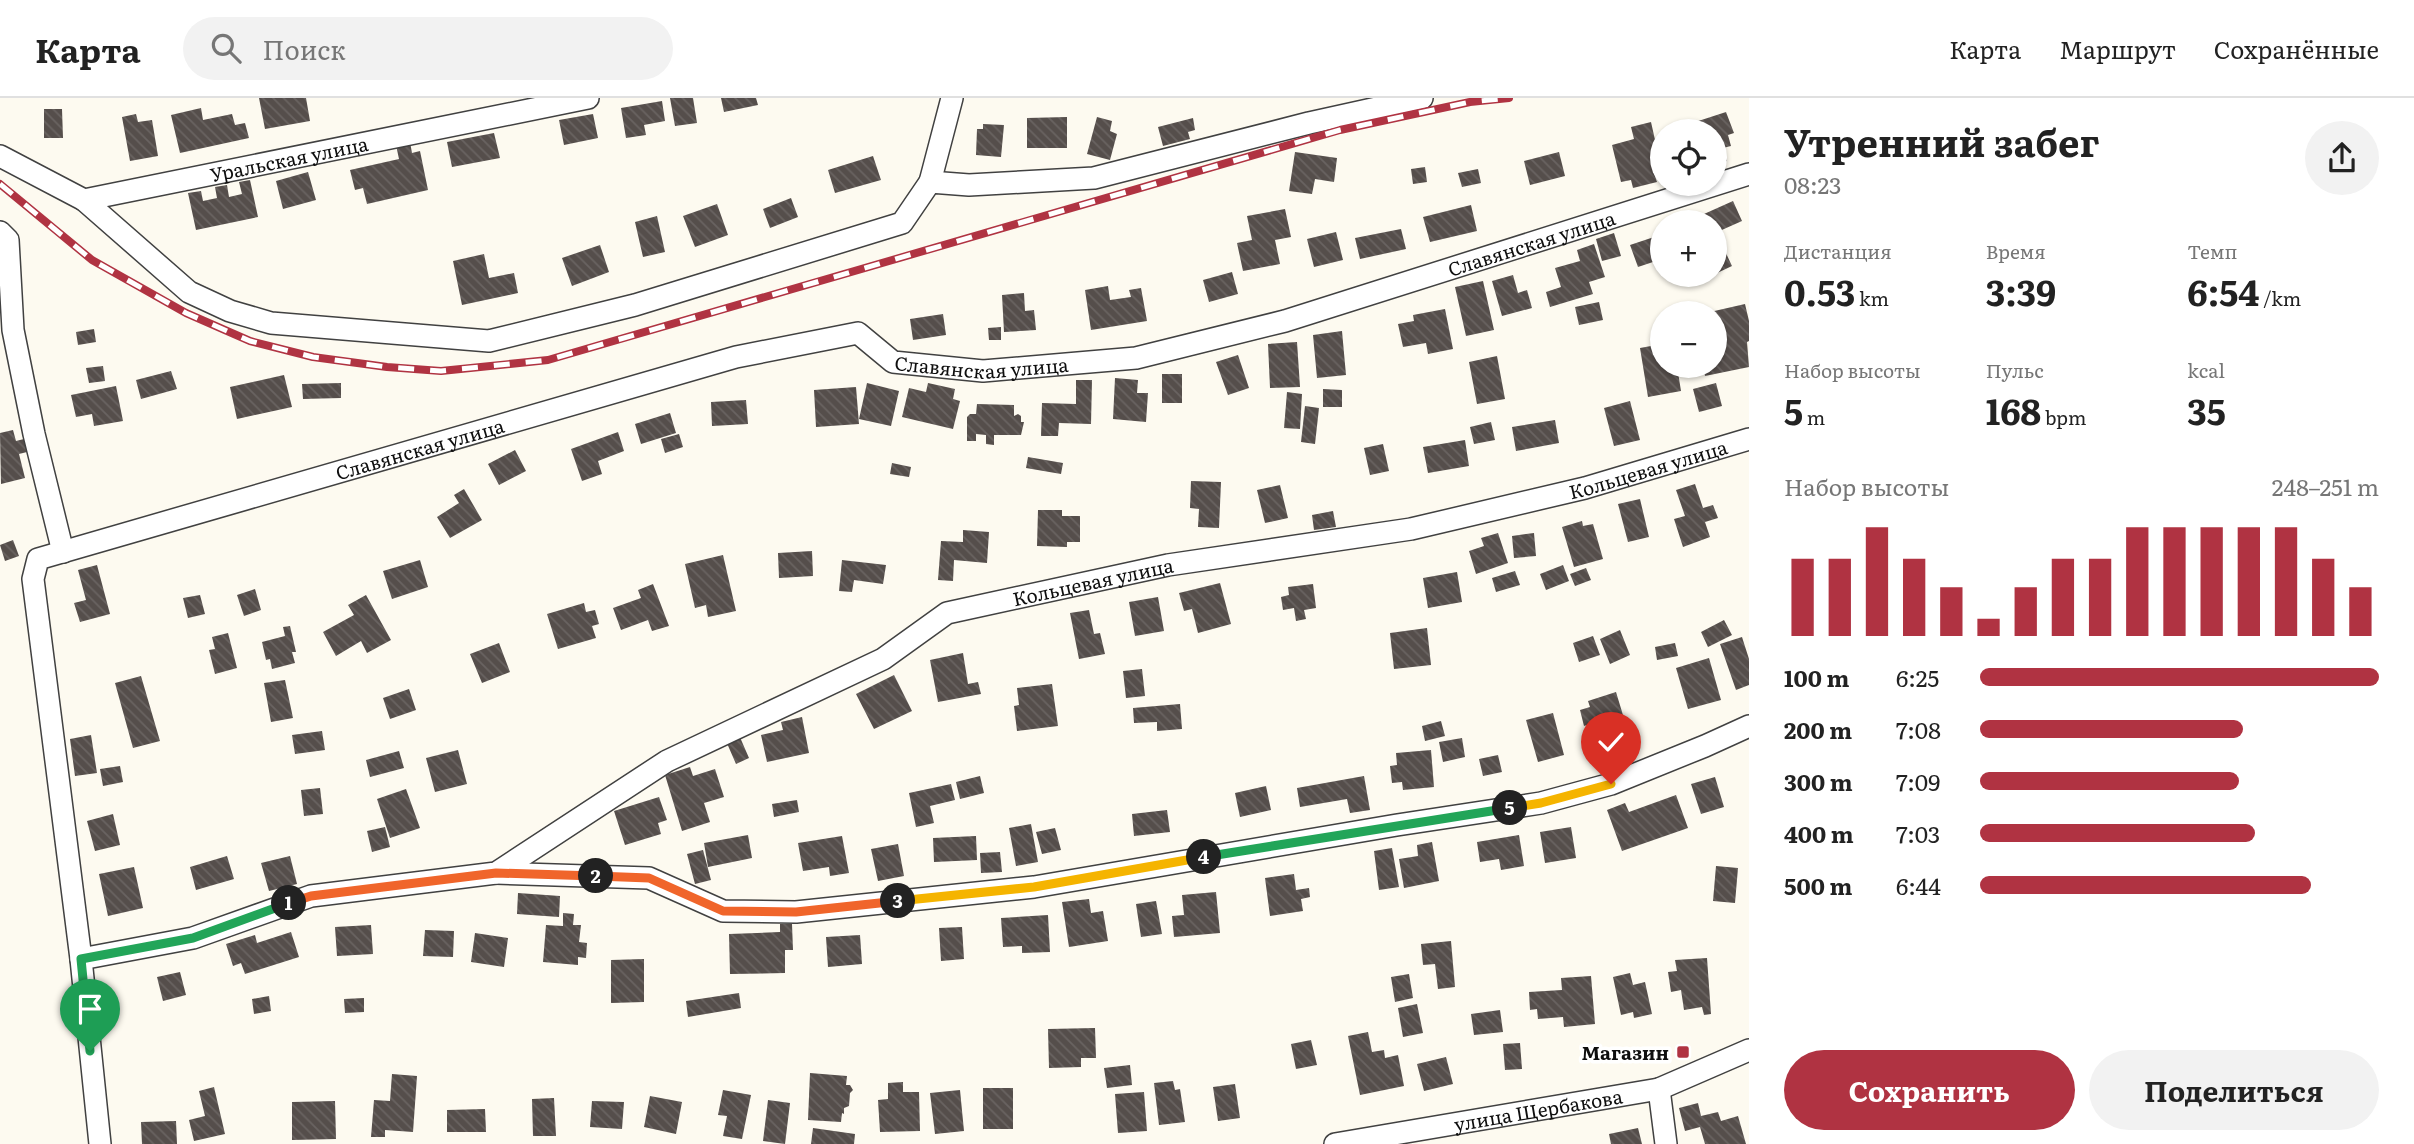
<!DOCTYPE html>
<html lang="ru">
<meta charset="utf-8">
<style>
:root{--surface:#fff;--page:#f2f2f2;--text:#222;--muted:#767676;--line:#e0e0e0;--accent:#b03342}
body{margin:0;font-family:Literata,serif;background:var(--page);color:var(--text);height:100vh;display:flex;flex-direction:column;font-size:26px;white-space:nowrap}
*{box-sizing:border-box;margin:0}
p{font-size:23px;color:var(--muted)}
.icon{flex:none;width:38px;height:38px;fill:none;stroke:currentColor;stroke-width:2;stroke-linecap:round;stroke-linejoin:round}
.map{position:relative;flex:1;overflow:hidden}
.side{display:flex;flex-direction:column;background:var(--surface);width:665px}
.side>*{flex:none}
.buttons{position:absolute;left:1650px;top:21px;display:grid;gap:14px}
.buttons a{display:grid;place-items:center;width:77px;height:77px;border-radius:50%;background:var(--surface);box-shadow:0 2px 5px #0004;font-size:35px}
.pin{position:absolute;display:grid;place-items:center;width:60px;height:60px;color:#fff;margin:-72px -30px;border-radius:50% 50% 50% 0;rotate:-45deg;box-shadow:0 0 7px #0007}
.pin .icon{rotate:45deg}
.km{position:absolute;width:35px;height:35px;margin:-18px;border-radius:50%;background:#222;color:#fff;font-size:19px;line-height:35px;text-align:center}
.round{display:grid;place-items:center;flex:none;width:74px;height:74px;border-radius:37px;background:var(--page)}
.headline{display:flex;align-items:center;justify-content:space-between;height:119px;padding:0 35px}
h1{font-size:38px;font-weight:700;line-height:52px}
.figures{display:grid;grid-template-columns:repeat(3,1fr);gap:10px;height:119px;padding:7px 35px}
.figures div{display:grid;align-content:center}
.figures b{font-size:35px;font-weight:700}
.figures small{font-size:19px;font-weight:400}
.figures p{font-size:19px}
.chart{height:196px;padding:14px 35px}
.chart p{display:flex;justify-content:space-between}
.chart svg{width:100%;height:126px;margin-top:7px;stroke:var(--accent);stroke-width:6}
.primary-button{display:flex;gap:14px;margin-top:auto;padding:14px 35px}
.primary-button a{flex:1;height:80px;border-radius:42px;background:var(--accent);color:#fff;font-size:28px;font-weight:700;line-height:80px;text-align:center}
.primary-button a+a{background:var(--page);color:var(--text)}
ul{padding:0 35px;list-style:none;font-size:23px}
li{display:grid;grid-template-columns:112px 84px 1fr;align-items:center;height:52px}
li i{height:18px;border-radius:9px;background:var(--accent)}
header{display:flex;align-items:center;gap:42px;box-sizing:border-box;height:98px;padding:0 35px;background:var(--surface);border-bottom:2px solid var(--line)}
header strong{font-size:33px}
nav{display:flex;gap:38px;margin-inline-start:auto;font-size:24px}
.search{width:490px;height:63px;background:var(--page);display:flex;align-items:center;gap:18px;box-sizing:border-box;padding:0 24px;border-radius:38px;color:var(--muted);font-size:26px}
main{display:flex;flex:1;min-height:0}
.map>svg:first-child{display:block}
</style>
<header>
<strong>Карта</strong>
<div class="search"><svg class="icon" aria-label="search" viewBox="0 0 24 24"><circle cx="10" cy="10" r="6"/><path d="M15 15l6 6"/></svg>Поиск</div>
<nav><a>Карта</a><a>Маршрут</a><a>Сохранённые</a></nav>
</header>
<main>
<div class="map">
<svg width="1749" height="1046" viewBox="0 0 1749 1046">
<defs>
<pattern id="building-back-hatch" width="6" height="6" patternUnits="userSpaceOnUse" patternTransform="scale(1.75)"><rect width="6" height="6" fill="#554e4b"/><path d="M-1 5l2 2M0 0l6 6M5-1l2 2" fill="none" stroke="#696361"/></pattern>
</defs>
<rect width="100%" height="100%" fill="#fdfaf0"/>
<path fill="url(#building-back-hatch)" d="M259,0H306L310,23L265,31Z
M670,0H693L697,25L675,28Z
M721,0H756L758,7L724,14Z
M662,3L665,23L644,27L646,37L626,40L621,10Z
M201,10L203,22L232,16L235,27L245,25L249,40L180,55L171,17Z
M44,11H62L63,40H44Z
M1726,14L1734,35L1728,37L1731,48L1723,50L1727,63L1715,67V33H1688L1686,27Z
M136,16L138,24L152,22L158,58L130,63L122,19Z
M593,16L598,40L564,47L559,22Z
M1067,19V50H1027V20Z
M1097,19L1112,23L1110,33L1117,36L1110,62L1087,56Z
M1193,20L1195,32L1188,34L1190,41L1163,48L1158,29Z
M1651,24L1662,73L1654,75L1657,84L1633,90L1631,82L1621,84L1612,47L1634,41L1631,29Z
M983,26L1004,27L1001,59L976,57L977,31H983Z
M494,35L500,60L452,69L447,44Z
M410,44L412,55L420,53L428,92L367,106L363,90L355,92L350,72L399,61L396,47Z
M1295,54L1337,60L1334,84L1315,81L1312,96L1289,93Z
M1559,54L1565,78L1530,87L1524,63Z
M873,58L881,82L835,95L828,72Z
M1425,69L1427,84L1413,86L1411,71Z
M1478,71L1481,85L1462,89L1458,75Z
M308,74L316,102L283,111L276,83Z
M250,82L258,119L196,132L188,95L201,93L203,103L217,100L215,89L227,87L229,99L242,96L239,84Z
M791,100L798,119L770,130L763,111Z
M1733,103L1742,123L1715,135V124H1708L1704,116Z
M717,106L728,137L695,149L683,118Z
M1471,107L1477,133L1430,144L1423,119Z
M1285,111L1291,139L1275,142L1280,166L1243,173L1237,145L1252,142L1247,118Z
M657,118L665,154L643,159L635,124Z
M1401,131L1406,151L1360,161L1355,140Z
M1336,134L1343,162L1314,169L1307,141Z
M1614,135L1621,158L1602,163L1596,141Z
M1660,137L1662,161L1638,169L1630,147Z
M1594,146L1605,179L1589,184L1593,196L1550,209L1546,194L1561,189L1555,170L1580,163L1577,152Z
M600,147L609,174L572,188L562,160Z
M1724,151L1732,168L1715,176V155Z
M484,156L489,180L514,175L518,195L462,207L453,163Z
M1232,174L1238,196L1209,204L1203,182Z
M1513,177L1518,195L1527,192L1532,210L1502,218L1492,183Z
M1483,183L1494,232L1466,238L1455,189Z
M1108,188L1110,202L1131,199L1129,192L1141,190L1147,223L1091,232L1085,192Z
M1024,195L1025,213L1034,212L1036,232L1004,234L1002,197Z
M1599,204L1603,222L1579,227L1575,209Z
M1745,206L1749,223V243L1747,244L1749,269L1705,278L1703,268H1715V254L1720,253L1715,230V215L1710,214Z
M1445,211L1453,251L1428,256L1426,245L1403,249L1398,226L1414,223L1413,217Z
M943,216L946,237L913,242L910,221Z
M1001,229V242H989L988,230Z
M94,231L96,244L78,247L76,234Z
M1342,233L1346,277L1317,280L1313,237Z
M1297,244L1300,289L1270,290L1268,246Z
M1662,246V268H1677L1681,293L1648,299L1640,250Z
M1238,257L1249,290L1228,297L1216,264Z
M1497,258L1505,301L1477,306L1469,264Z
M103,268L105,283L89,285L86,270Z
M171,273L177,291L141,301L136,282Z
M1162,276H1182V305H1162Z
M284,277L292,309L237,321L230,289Z
M1115,280L1138,282L1137,295H1148L1146,324L1113,321Z
M1076,282H1092L1091,326L1059,325L1058,338H1041L1042,305L1076,306Z
M341,285V300L303,301L302,286Z
M867,285L899,293L891,328L859,321Z
M928,285L955,291L953,301L960,303L953,331L902,319L909,290L926,294Z
M1716,285L1722,308L1699,314L1693,291Z
M116,288L123,323L94,328L92,316L76,319L71,297Z
M856,289L859,326L816,329L814,292Z
M1323,291L1342,292V309H1323Z
M1287,294L1302,296L1300,331L1284,330Z
M746,302L748,326L712,328L711,304Z
M1630,303L1640,342L1614,348L1604,310Z
M977,306L1014,307V318L1018,316L1021,318V324H1024L1021,337H994V347L986,346V337L976,336V343H967V319L970,316H976Z
M1305,308L1319,310L1315,346L1301,344Z
M670,315L676,335L641,346L635,326Z
M1555,322L1559,345L1516,353L1512,329Z
M1491,324L1495,342L1474,346L1470,329Z
M13,332L16,343L24,341L27,354L19,356L25,380L1,386L0,335Z
M618,334L624,353L598,363L602,376L582,383L571,351Z
M679,336L683,349L665,355L661,341Z
M1465,342L1469,368L1428,375L1423,349Z
M1383,346L1389,373L1370,377L1364,350Z
M515,352L526,373L499,387L488,366Z
M1028,359L1063,365L1061,376L1026,370Z
M892,365L911,369L909,379L890,376Z
M1191,383L1221,384L1219,430L1198,429L1199,411L1190,410Z
M1695,386L1703,410L1713,407L1718,420L1705,424L1710,439L1683,449L1674,421L1685,418L1676,392Z
M1280,387L1288,420L1265,425L1257,392Z
M464,391L482,422L450,440L437,419L459,405L454,397Z
M1640,401L1649,439L1628,444L1618,406Z
M1038,412H1062V418H1080V444H1067V449L1037,448Z
M1333,413L1336,429L1314,432L1312,417Z
M1582,423L1583,428L1593,426L1603,461L1574,469L1562,429Z
M963,432L989,434L987,465L954,462L953,483L938,482L941,443L963,444Z
M1498,435L1508,465L1476,476L1469,453L1484,448L1481,440Z
M1534,435L1536,458L1514,460L1512,438Z
M13,442L19,458L5,463L0,447Z
M812,453L813,478L779,480L778,455Z
M723,457L736,513L708,519L706,507L695,510L685,466Z
M420,462L428,489L392,501L383,473Z
M842,462L886,467L883,486L854,482L852,494L839,493Z
M97,467L110,516L80,524L74,505L86,502L78,472Z
M1563,467L1569,483L1546,492L1540,476Z
M1586,470L1591,482L1575,488L1570,476Z
M1515,473L1520,487L1496,494L1492,480Z
M1457,474L1462,504L1428,510L1423,480Z
M1220,485L1231,526L1198,535L1192,511L1184,513L1179,495Z
M653,486L669,528L652,533L648,522L621,532L613,510L641,500L638,492Z
M1313,486L1316,510L1304,512L1306,521L1296,523L1294,510L1283,512L1281,499L1289,497L1288,489Z
M255,491L261,512L244,518L237,497Z
M200,497L205,516L188,520L183,500Z
M366,497L391,542L367,555L361,543L336,558L323,534L354,517L348,507Z
M1158,499L1164,533L1135,538L1129,504Z
M584,505L586,514L595,512L599,526L592,528L596,540L558,551L547,516Z
M1089,512L1094,536L1100,535L1105,556L1079,561L1070,515Z
M1724,522L1732,537L1708,549L1701,534Z
M290,528L296,554H292L295,565L272,571L270,561L266,562L262,544L285,538L283,529Z
M1427,530L1431,567L1394,571L1390,535Z
M1620,532L1630,557L1610,566L1600,541Z
M228,535L237,570L215,576L209,552L215,551L212,539Z
M1593,538L1600,557L1579,564L1573,545Z
M1742,539L1749,561V587L1736,592L1720,546Z
M499,545L510,574L482,585L470,556Z
M1675,545L1678,558L1657,562L1655,549Z
M963,555L968,586L978,584L981,596L938,604L930,562Z
M1709,560L1721,602L1688,611L1676,570Z
M1142,571L1145,598L1126,600L1123,573Z
M894,577L912,613L874,631L856,596Z
M141,578L160,643L133,650L115,585Z
M285,582L293,620L271,624L264,585Z
M1052,586L1058,628L1017,633L1014,608L1019,607L1017,590Z
M409,591L416,612L390,621L383,600Z
M1616,594L1629,637L1605,644L1599,623L1584,628L1580,612L1590,609L1588,603Z
M1180,606L1182,631L1157,633V624L1134,625L1133,610Z
M1553,615L1564,657L1538,664L1526,622Z
M802,619L809,655L767,664L761,637L783,632L781,624Z
M1441,623L1445,638L1425,643L1422,628Z
M322,633L325,652L295,656L292,637Z
M91,637L97,675L75,678L70,641Z
M739,637L749,660L736,666L726,643Z
M1462,640L1465,659L1443,664L1439,644Z
M458,652L467,686L435,694L426,660Z
M1431,652L1434,689L1403,692L1402,684L1392,685L1390,668L1397,667L1396,655Z
M399,653L404,670L370,679L366,662Z
M1498,657L1502,674L1483,678L1479,661Z
M120,668L123,684L103,688L100,671Z
M690,669L693,678L715,671L724,699L704,705L710,724L682,733L665,677Z
M980,678L984,695L960,701L956,684Z
M1364,678L1370,712L1350,715L1347,701L1300,709L1297,690Z
M1715,679L1724,709L1701,716L1691,686Z
M951,686L955,702L930,708L934,725L916,729L909,695Z
M1266,688L1271,712L1240,719L1235,695Z
M320,690L323,716L304,718L301,692Z
M406,691L420,730L390,740L377,701Z
M1676,697L1688,730L1622,753L1607,712L1625,705L1629,714Z
M659,699L667,722L658,725L661,736L625,747L614,713Z
M797,702L799,714L774,719L772,706Z
M1167,712L1170,734L1134,738L1132,716Z
M113,716L120,747L95,753L87,723Z
M1031,726L1038,764L1016,768L1009,730Z
M385,729L390,749L372,754L367,733Z
M1571,729L1576,760L1545,765L1540,734Z
M1055,730L1061,752L1042,756L1036,734Z
M748,737L752,760L708,769L704,745Z
M1519,737L1524,768L1501,772L1499,761L1480,764L1477,744Z
M842,738L849,775L830,778L829,769L803,773L798,745Z
M976,738L977,762L934,764L933,740Z
M1432,744L1439,783L1404,790L1399,761L1418,758L1417,747Z
M898,746L904,778L878,783L871,751Z
M1392,750L1399,789L1379,792L1374,753Z
M703,752L711,782L695,786L687,756Z
M1000,754L1002,774L981,775L980,755Z
M227,758L234,781L196,792L190,769Z
M290,758L297,786L269,793L261,765Z
M1716,768L1738,770L1735,805L1713,803Z
M134,769L143,810L108,818L99,776Z
M1294,776L1296,792L1309,790L1310,799L1301,801L1303,813L1270,818L1265,780Z
M1216,794L1220,835L1174,839L1172,818L1184,817L1182,797Z
M518,795L560,798L559,819L517,816Z
M1089,801L1091,815L1103,813L1108,843L1069,849L1062,804Z
M1156,803L1162,836L1141,839L1136,806Z
M563,815L574,816L573,827H581L579,844L587,845L586,860L578,859V867L543,864L546,827L563,828Z
M1048,817L1050,854L1022,855V848L1003,849L1001,820Z
M780,826H792L793,852H785V875L730,876L729,836L780,834Z
M371,827L373,856L337,858L335,829Z
M962,829L964,861L941,863L939,830Z
M425,832L454,833L453,859L423,858Z
M291,834L299,859L245,876L241,865L233,868L226,846L255,837L257,845Z
M475,835L508,840L504,869L471,864Z
M860,837L862,866L828,869L826,839Z
M1451,843L1455,889L1438,891L1435,866L1423,867L1421,846Z
M1707,860L1711,916L1704,917L1702,909L1684,912L1681,892L1671,894L1668,874L1677,873L1675,862Z
M644,861V904L611,905V862Z
M180,874L186,897L163,903L157,879Z
M1630,875L1633,887L1645,884L1652,916L1634,920L1633,914L1621,917L1613,879Z
M1409,876L1413,900L1395,904L1391,879Z
M1591,878L1595,926L1564,929L1563,919L1538,921L1537,911L1530,912L1529,894L1562,892L1561,880Z
M739,895L741,910L688,919L686,903Z
M269,898L271,913L254,916L252,901Z
M364,900V914L345,915L344,901Z
M1417,906L1423,935L1403,939L1398,910Z
M1500,912L1503,934L1474,937L1471,916Z
M1095,930L1096,960H1081V969L1049,970L1048,931Z
M1368,934L1372,954L1384,952L1385,960L1398,957L1404,988L1360,997L1348,938Z
M1311,942L1317,967L1296,971L1291,946Z
M1520,945L1522,971L1505,972L1503,946Z
M1446,959L1453,986L1424,993L1417,966Z
M1130,967L1132,987L1107,990L1104,970Z
M810,975L847,978L846,987H850L853,992L850,995L849,1008L844,1010V1016L842,1015L841,1024L808,1022Z
M392,976L417,978L413,1034L385,1032V1039H371L374,1002L390,1003Z
M1173,983L1175,992L1180,991L1185,1024L1159,1027L1154,985Z
M903,984V994H919L920,1033L880,1034L878,1002L888,1001V985Z
M1235,986L1240,1020L1218,1023L1213,989Z
M214,989L225,1036L194,1043L189,1022L205,1018L199,993Z
M983,990H1013V1031H983Z
M723,992L751,997L742,1041L723,1038L727,1018L718,1017Z
M960,992L964,1033L935,1036L930,995Z
M1144,994L1147,1033L1118,1035L1115,996Z
M650,998L682,1004L676,1036L644,1029Z
M554,1000L556,1038H533L532,1001Z
M768,1002L790,1005L785,1046L763,1043Z
M335,1003L336,1041L292,1042V1004Z
M592,1003L624,1004L622,1031L590,1029Z
M1698,1005L1701,1018L1718,1014L1721,1023L1738,1018L1746,1046H1705L1700,1029L1685,1033L1679,1010Z
M485,1011L486,1034H447V1012Z
M176,1023L177,1046H142L141,1024Z
M813,1030L855,1036L854,1046H811Z
M1638,1030L1642,1046H1611L1609,1036Z"/>
<g fill="none" stroke-linecap="round" stroke-linejoin="round">
<g stroke="#414141" stroke-width="24">
<g id="minor">
<path id="s1" d="M0,58L84,102L588,0"/>
<path d="M930,84L952,0"/>
<path d="M84,102L189,194L230,213L271,225L489,243L635,207L902,125L930,84L969,87L1094,80L1309,25L1422,0"/>
<path d="M0,134L8,142L13,232L34,336L63,454"/>
<path d="M496,775L649,780L723,813L796,814L1034,789L1397,727L1541,705L1611,686L1705,648L1749,628"/>
<path id="s2" d="M81,861L193,840L311,798L496,775L667,663L883,561L947,515L1168,467L1411,431L1585,390L1749,341"/>
<path d="M1659,991L1666,1046"/>
<path id="s3" d="M100,1046L81,861L33,481L38,461L736,259L858,235L893,264L983,273L1136,260L1285,223L1749,76"/>
<path id="s4" d="M1335,1046L1659,991L1749,952"/>
</g>
</g>
<use href="#minor" stroke="#fff" stroke-width="21"/>
<g stroke="#b03342" stroke-width="8">
<path id="rail" d="M0,86L92,162L186,215L250,243L313,259L387,269L441,273L548,262L1340,32L1470,4L1509,0"/>
</g>
<use href="#rail" stroke="#fff" stroke-width="5" stroke-dasharray="16" stroke-linecap="butt"/>
</g>
<g fill="none" stroke-linecap="round" stroke-linejoin="round">
<g stroke="#fff" stroke-width="14">
<path id="split-1" d="M90,953L81,861L193,840L289,805"/>
</g>
<g stroke="#fff" stroke-width="14">
<path id="split-2" d="M289,805L311,798L496,775L596,778"/>
</g>
<g stroke="#fff" stroke-width="14">
<path id="split-3" d="M596,778L649,780L723,813L796,814L898,803"/>
</g>
<g stroke="#fff" stroke-width="14">
<path id="split-4" d="M898,803L1034,789L1204,759"/>
</g>
<g stroke="#fff" stroke-width="14">
<path id="split-5" d="M1204,759L1510,710"/>
</g>
<g stroke="#fff" stroke-width="14">
<path id="split-6" d="M1510,710L1541,705L1611,686"/>
</g>
<use href="#split-1" stroke="#22a559" stroke-width="9"/>
<use href="#split-2" stroke="#f0652b" stroke-width="9"/>
<use href="#split-3" stroke="#f0652b" stroke-width="9"/>
<use href="#split-4" stroke="#f5b400" stroke-width="9"/>
<use href="#split-5" stroke="#22a559" stroke-width="9"/>
<use href="#split-6" stroke="#f5b400" stroke-width="9"/>
</g>
<rect fill="#b03342" stroke="#fff" stroke-width="2.5" x="1676" y="947" width="14" height="14" rx="3.5"/>
<g text-anchor="middle" dominant-baseline="central" stroke-width="7" stroke-linejoin="round" paint-order="stroke">
<g font-size="19" fill="#0e0e0e" stroke="#fff">
<text stroke="none"><textPath href="#s1" startOffset="304">Уральская улица</textPath></text>
<text stroke="none"><textPath href="#s3" startOffset="2142">Славянская улица</textPath></text>
<text stroke="none"><textPath href="#s3" startOffset="1575">Славянская улица</textPath></text>
<text stroke="none"><textPath href="#s3" startOffset="987">Славянская улица</textPath></text>
<text stroke="none"><textPath href="#s2" startOffset="1664">Кольцевая улица</textPath></text>
<text stroke="none"><textPath href="#s2" startOffset="1097">Кольцевая улица</textPath></text>
<text stroke="none"><textPath href="#s4" startOffset="206">улица Щербакова</textPath></text>
</g>
<g font-size="19" font-weight="bold" fill="#0e0e0e" stroke="#fff" text-anchor="end">
<text x="1669" y="954">Магазин</text>
</g>
</g>
</svg>
<div class="buttons">
<a><svg class="icon" aria-label="locate" viewBox="0 0 24 24"><circle cx="12" cy="12" r="6"/><path d="M12 2v4M12 18v4M2 12h4M18 12h4"/></svg></a>
<a>+</a>
<a>−</a>
</div>
<div class="pin" style="left:90px;top:953px;background:#1e9e55"><svg class="icon" aria-label="arrive" viewBox="0 0 24 24"><path d="M6 21V4h12l-3 4 3 4H6"/></svg></div>
<div class="pin" style="left:1611px;top:686px;background:#d93025"><svg class="icon" aria-label="check" viewBox="0 0 24 24"><path d="M5 12l5 5 9-10"/></svg></div>
<b class="km" style="left:289px;top:805px">1</b>
<b class="km" style="left:596px;top:778px">2</b>
<b class="km" style="left:898px;top:803px">3</b>
<b class="km" style="left:1204px;top:759px">4</b>
<b class="km" style="left:1510px;top:710px">5</b>
</div>
<section class="side">
<div class="headline"><div><h1>Утренний забег</h1><p>08:23</p></div><a class="round"><svg class="icon" aria-label="share" viewBox="0 0 24 24"><path d="M12 15V3M7 8l5-5 5 5M5 13v7h14v-7"/></svg></a></div>
<div class="figures">
<div><p>Дистанция</p><b>0.53<small> km</small></b></div>
<div><p>Время</p><b>3:39</b></div>
<div><p>Темп</p><b>6:54<small> /km</small></b></div>
</div>
<div class="figures">
<div><p>Набор высоты</p><b>5<small> m</small></b></div>
<div><p>Пульс</p><b>168<small> bpm</small></b></div>
<div><p>kcal</p><b>35</b></div>
</div>
<div class="chart"><p><span>Набор высоты</span>248–251 m</p>
<svg viewBox="0 0 160 44" preserveAspectRatio="none"><path d="M5 44V17M15 44V17M25 44V6M35 44V17M45 44V27M55 44V38M65 44V27M75 44V17M85 44V17M95 44V6M105 44V6M115 44V6M125 44V6M135 44V6M145 44V17M155 44V27"/></svg>
</div>
<ul>
<li><b>100 m</b>6:25<i style="width:100%"></i></li>
<li><b>200 m</b>7:08<i style="width:66%"></i></li>
<li><b>300 m</b>7:09<i style="width:65%"></i></li>
<li><b>400 m</b>7:03<i style="width:69%"></i></li>
<li><b>500 m</b>6:44<i style="width:83%"></i></li>
</ul>
<div class="primary-button"><a>Сохранить</a><a>Поделиться</a></div>
</section>
</main>
